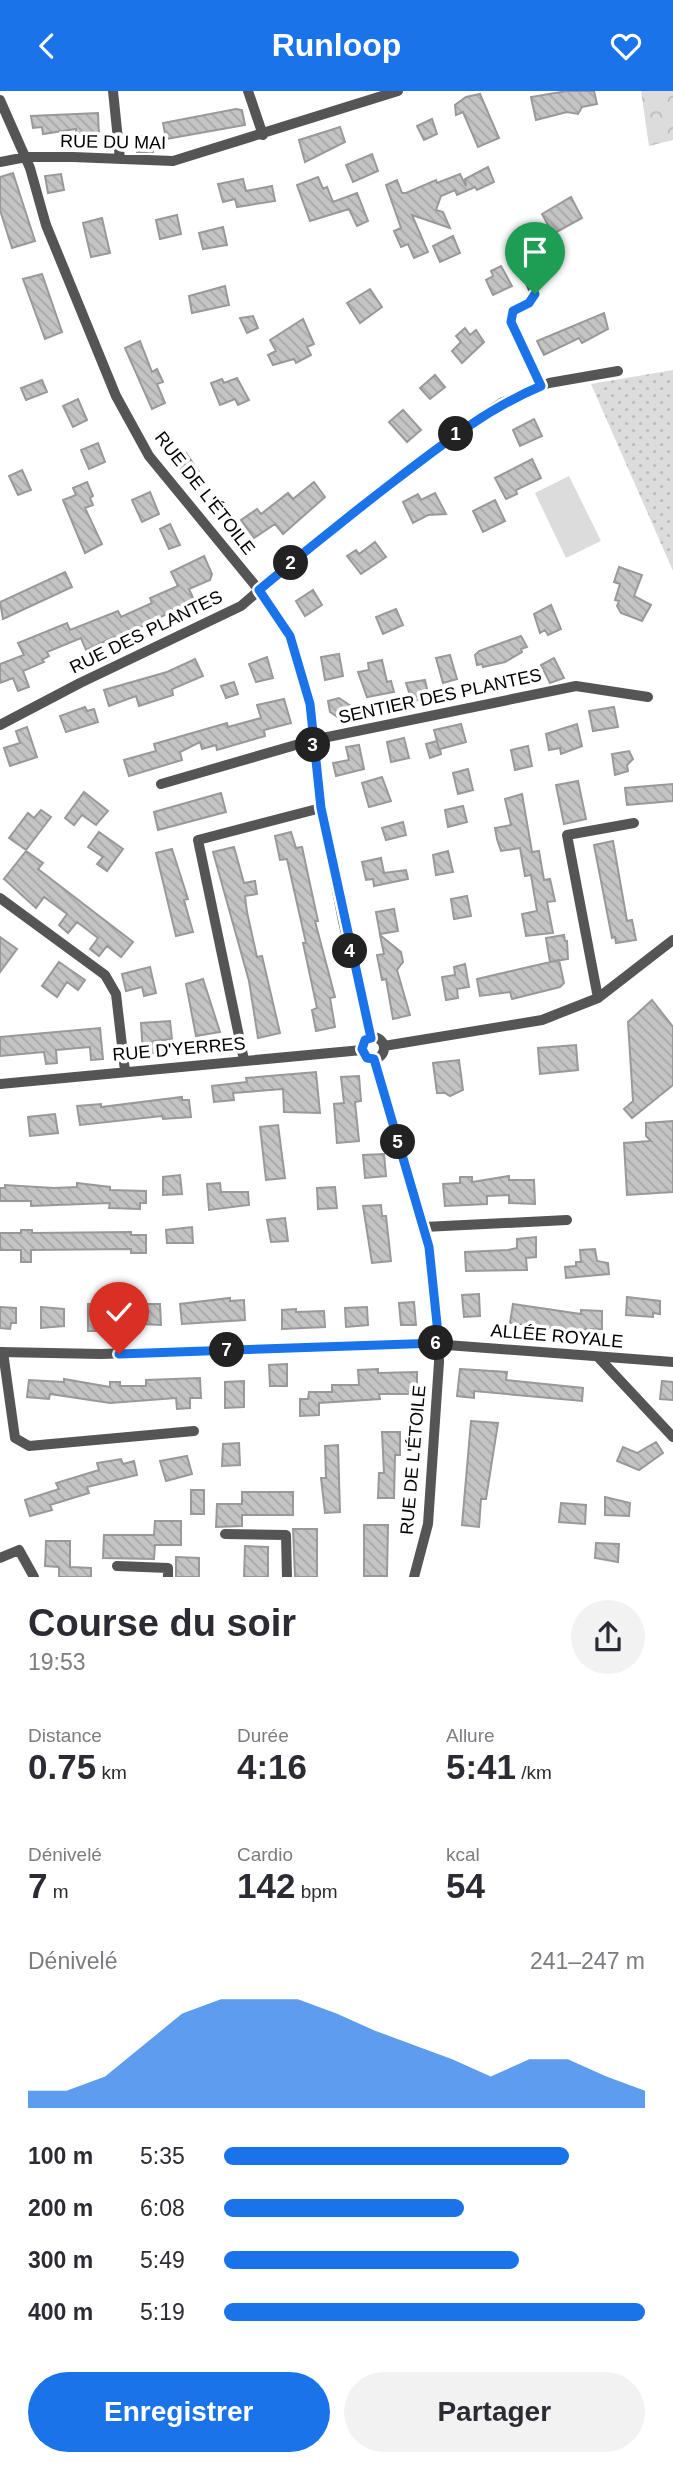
<!DOCTYPE html>
<html lang="fr">
<meta charset="utf-8">
<style>
:root{--surface:#fff;--page:#f2f2f3;--text:#2b2b33;--muted:#7c7c81;--accent:#1a73e8}
body{margin:0;font-family:Arial,sans-serif;background:var(--page);color:var(--text);height:100vh;display:flex;flex-direction:column;font-size:26px;white-space:nowrap}
*{box-sizing:border-box;margin:0}
p{font-size:23px;color:var(--muted)}
.icon{flex:none;width:38px;height:38px;fill:none;stroke:currentColor;stroke-width:2;stroke-linecap:round;stroke-linejoin:round}
.map{position:relative;height:1486px;overflow:hidden}
.panel{display:flex;flex-direction:column;background:var(--surface);flex:1}
.panel>*{flex:none}
.pin{position:absolute;display:grid;place-items:center;width:60px;height:60px;color:#fff;margin:-72px -30px;border-radius:50% 50% 50% 0;rotate:-45deg;box-shadow:0 0 7px #0007}
.pin .icon{rotate:45deg}
.km{position:absolute;width:35px;height:35px;margin:-18px;border-radius:50%;background:#222;color:#fff;font-size:19px;line-height:35px;text-align:center}
.round{display:grid;place-items:center;flex:none;width:74px;height:74px;border-radius:37px;background:var(--page)}
.head{display:flex;align-items:center;justify-content:space-between;height:119px;padding:0 28px}
h1{font-size:38px;font-weight:800;line-height:52px}
.stats{display:grid;grid-template-columns:repeat(3,1fr);gap:10px;height:119px;padding:7px 28px}
.stats div{display:grid;align-content:center}
.stats b{font-size:35px;font-weight:800}
.stats small{font-size:19px;font-weight:400}
.stats p{font-size:19px}
.chart{height:196px;padding:14px 28px}
.chart p{display:flex;justify-content:space-between}
.chart svg{width:100%;height:126px;margin-top:7px;fill:var(--accent);opacity:.7}
.action{display:flex;gap:14px;margin-top:auto;padding:14px 28px}
.action a{flex:1;height:80px;border-radius:42px;background:var(--accent);color:#fff;font-size:28px;font-weight:800;line-height:80px;text-align:center}
.action a+a{background:var(--page);color:var(--text)}
ul{padding:0 28px;list-style:none;font-size:23px}
li{display:grid;grid-template-columns:112px 84px 1fr;align-items:center;height:52px}
li i{height:18px;border-radius:9px;background:var(--accent)}
header{display:flex;justify-content:space-between;align-items:center;height:91px;padding:0 28px;background:var(--accent);color:#fff;font-size:32px;font-weight:800}
.map>svg:first-child{display:block}
</style>
<header><svg class="icon" aria-label="back" viewBox="0 0 24 24"><path d="M15 5l-7 7 7 7"/></svg>Runloop<svg class="icon" aria-label="heart" viewBox="0 0 24 24"><path d="M12 20l-8-8c-3-5 5-10 8-4 3-6 11-1 8 4z"/></svg></header>
<div class="map">
<svg width="673" height="1486" viewBox="0 0 673 1486">
<defs>
<pattern id="grass-dots" width="8" height="8" patternUnits="userSpaceOnUse" patternTransform="scale(1.75)"><rect width="8" height="8" fill="#dcdcdc"/><path d="M2 2h.1M6 6h.1" fill="none" stroke="#bbb" stroke-width="1.8" stroke-linecap="round"/></pattern>
<pattern id="forest-crowns" width="20" height="18" patternUnits="userSpaceOnUse" patternTransform="scale(1.75)"><rect width="20" height="18" fill="#dcdcdc"/><path d="M2 6a3 3 0 1 1 6 0M12 15a3 3 0 1 1 6 0" fill="none" stroke="#bbb"/></pattern>
<pattern id="building-back-hatch" width="6" height="6" patternUnits="userSpaceOnUse" patternTransform="scale(1.75)"><rect width="6" height="6" fill="#c4c4c4"/><path d="M-1 5l2 2M0 0l6 6M5-1l2 2" fill="none" stroke="#a7a7a7"/></pattern>
</defs>
<rect width="100%" height="100%" fill="#fff"/>
<path fill="url(#grass-dots)" d="M673,279V480L591,293Z"/>
<path fill="url(#forest-crowns)" d="M641,0H673V49L649,55Z"/>
<path fill="#dcdcdc" d="M569,385L601,450L566,467L535,402Z"/>
<path fill="url(#building-back-hatch)" stroke="#999" stroke-width="2" d="M567,0H594L597,13L582,16L578,23L567,21L536,29L531,6Z
M480,3L499,47L478,56L463,21L456,24L455,14L466,6Z
M236,18L242,19L245,34L166,48L163,32Z
M98,22L99,45H90V48H76V38L43,43L42,36L33,37L31,25Z
M432,28L437,43L424,49L417,35Z
M340,36L345,51L305,71L299,49Z
M138,45L154,46L153,61H137Z
M372,63L378,80L353,91L346,74Z
M488,76L494,91L477,99L475,96L457,104L455,99L441,105L436,119L443,121L450,137L412,124L428,161L414,167L408,153L401,156L394,140L401,137L386,94L397,89L402,102H406L436,89L437,92L460,83L466,95L465,88Z
M13,82L35,150L12,157L0,119V86Z
M61,83L64,99L48,102L45,85Z
M318,86L323,98L327,96L333,111L357,102L368,130L357,135L349,118L310,130L297,94Z
M243,88L246,100L272,95L275,110L237,116L235,108L223,111L218,93Z
M571,106L582,127L553,143L542,123Z
M177,124L181,143L160,148L156,129Z
M102,127L110,162L91,166L83,132Z
M223,136L227,154L203,158L199,142Z
M453,145L460,162L440,171L433,155Z
M501,175L512,195L493,204L486,189L493,185L491,180Z
M42,183L62,241L45,248L23,188Z
M225,195L229,214L192,222L189,205Z
M370,198L382,216L360,232L347,212Z
M604,222L608,238L582,252L579,247L544,264L537,250Z
M253,225L258,237L247,242L240,227Z
M303,228L314,253L307,256L311,264L296,272L294,268L273,274L268,264L276,260L270,249Z
M465,237L470,244L476,239L484,251L462,272L452,260L461,251L456,245Z
M140,250L152,281L157,278L163,291L157,293L165,312L152,318L125,257Z
M435,284L445,296L430,308L420,297Z
M237,287L249,309L238,314L235,308L220,314L211,292L222,288L224,292Z
M42,289L47,301L26,309L21,297Z
M78,308L87,329L73,336L63,315Z
M403,319L421,339L407,351L389,331Z
M534,328L542,345L520,355L513,339Z
M98,352L105,371L89,378L81,359Z
M186,362L204,388L193,394L175,369Z
M532,368L541,387L516,399L517,403L506,408L495,387Z
M22,379L31,399L18,404L9,385Z
M87,391L93,405L90,407L93,414L85,417L102,453L85,462L63,409L76,404L73,397Z
M314,391L325,406L283,443L275,433L254,447L241,429L257,418L261,423L288,402L293,408Z
M150,401L159,423L142,431L132,409Z
M435,402L446,423L428,424L413,432L403,411L418,403L421,409Z
M495,409L505,430L483,441L473,420Z
M170,433L180,454L169,458L160,438Z
M375,451L386,466L361,483L347,465L356,459L359,463Z
M204,465L212,483L210,489L189,498L194,509L116,549L114,546L86,559L81,547L47,561L49,565L42,569L44,571L23,580L29,596L18,600L13,587L0,592V573L24,564L18,552L67,532L70,539L118,520L121,526L152,512L150,507L178,495L171,481Z
M619,476L642,484L634,505L651,514L642,530L621,522L617,515L619,510L615,509L620,493L614,491Z
M65,481L72,496L3,528L0,511Z
M313,499L322,514L305,525L296,510Z
M551,514L561,538L548,544L545,539L540,542L534,523Z
M396,518L403,534L383,543L376,526Z
M521,545L527,556L521,558L522,561L505,571L483,576L482,573L477,574L475,564L479,560Z
M339,563L343,585L325,589L321,566Z
M450,564L457,588L443,592L436,567Z
M267,566L273,587L256,591L249,573Z
M554,567L564,587L550,592L541,574Z
M195,568L203,585L172,598L173,604L139,615L136,605L109,615L104,599L167,581Z
M382,569L387,591L391,590L394,601L367,606L358,581L369,579L368,572Z
M425,589L429,607L412,610L406,592Z
M234,591L238,603L226,607L221,595Z
M339,607L351,615L353,627L342,629L330,621L328,610Z
M284,608L291,632L264,639L265,645L217,659L216,654L202,658L200,651L180,661L182,669L129,685L124,669L156,660L154,653L227,632L228,636L261,627L257,614Z
M85,616L87,620L94,618L98,631L66,641L60,625Z
M614,616L618,636L593,640L589,620Z
M461,633L466,651L440,658L441,663L430,667L426,653L437,650L439,658L434,639Z
M577,633L582,655L561,663L560,657L549,659L546,643Z
M27,636L37,666L10,675L4,657L20,652L16,640Z
M404,647L409,667L391,671L387,651Z
M359,654L364,678L336,685L333,672L349,669L346,656Z
M528,655L532,675L515,679L511,659Z
M629,660L633,668L627,674L628,680L615,684L612,663Z
M468,678L473,699L458,703L453,682Z
M382,686L391,710L369,716L362,692Z
M578,690L586,728L564,733L556,694Z
M673,693V710L627,714L625,697Z
M84,701L108,720L96,734L82,724L74,734L65,727Z
M221,702L226,721L158,739L154,721Z
M522,703L532,761L539,760L544,789L550,788L555,810L547,811L553,842L526,845L522,823L537,820L531,784L525,785L520,757L501,760L497,748L495,737L511,734L505,708Z
M463,715L467,731L448,736L445,719Z
M41,719L51,726L26,759L9,747L28,722L34,727Z
M403,731L406,744L386,749L382,737Z
M99,741L123,758L107,780L97,773L103,766L88,756Z
M291,741L296,757L302,756L318,830H315L335,906L330,907L335,936L316,940L312,919L317,917L303,852H306L287,768L280,769L275,745Z
M613,750L627,830L632,829L636,849L616,852L615,846L612,847L594,754Z
M234,756L244,792L255,790L257,803L245,805L247,821L257,866L262,865L280,942L258,947L249,890L213,761Z
M172,758L188,808L184,809L193,841L176,845L156,762Z
M26,760L43,772L38,778L133,851L121,866L107,855L99,865L90,858L98,847L77,831L68,842L59,834L67,823L44,806L36,817L4,788Z
M448,760L453,781L436,784L433,764Z
M381,767L384,782L406,779L408,788L374,795L373,788L366,789L362,771Z
M467,805L471,825L454,828L451,808Z
M394,818L398,840L380,843L376,821Z
M380,844L401,861L403,871L397,879L410,924L393,928L386,888L382,889L377,864L384,863Z
M564,844L565,850H567L568,868L550,871L546,847Z
M0,846L17,858L0,881Z
M559,869L564,892L560,896L512,908L510,901L480,905L477,888Z
M59,871L85,889L78,899L67,891L57,906L42,895Z
M465,873L469,896L457,898L458,907L446,909L442,886L455,884L454,876Z
M150,876L156,902L144,905L142,896L126,900L122,883Z
M203,888L220,941L196,945L186,893Z
M652,909L673,936V994L632,1027L624,1018L633,1010L628,931Z
M170,930L172,948L154,950L155,962L143,963L141,932Z
M100,937L103,968L91,969L90,956L56,959L57,972L46,973L44,961L0,965V946Z
M576,954L578,979L540,983L538,957Z
M459,969L463,999L450,1005L445,1002H437L433,972Z
M316,981L320,1022L284,1021L283,998L233,1002L234,1009L214,1011L212,995L247,991L246,987Z
M359,985L361,1010L355,1011L359,1050L337,1052L334,1013L344,1012L341,986Z
M182,1006V1009H189L191,1026L163,1028L162,1025L80,1034L77,1015L101,1013V1016Z
M55,1023L58,1042L30,1045L28,1026Z
M673,1030V1101L627,1104L624,1052L651,1050L646,1045V1032Z
M278,1034L285,1087L266,1089L260,1036Z
M384,1063L386,1085L365,1087L363,1064Z
M180,1084L182,1103L163,1104V1086Z
M509,1085V1089H534L535,1113L509,1112V1104L487,1105V1113L445,1115L443,1093L460,1092V1086H472V1091Z
M77,1092L110,1096V1099L146,1100V1112H140V1118L109,1117L110,1112L31,1115V1110H0V1097H5V1094L54,1097L77,1096Z
M220,1092L221,1101H248L249,1114L209,1119L207,1093Z
M335,1096L337,1117L318,1118L317,1097Z
M381,1114L382,1125H386L391,1170L372,1172L363,1115Z
M285,1127L288,1150L271,1151L267,1129Z
M192,1136L193,1152H167L166,1139Z
M21,1139H32V1142L131,1141V1144H146V1162H131V1158L31,1159V1171H21V1159H0V1142H21Z
M536,1146V1166L526,1167L527,1179L466,1180L465,1161L508,1159L517,1157V1148Z
M595,1158L597,1170L608,1172L609,1183L566,1187L565,1176L576,1175V1171H581L580,1159Z
M479,1203L480,1225L464,1226L462,1204Z
M627,1206L660,1210V1223L653,1222V1226L626,1224Z
M230,1207V1210L244,1209L245,1229L182,1233L180,1213Z
M414,1211L416,1234H401L399,1212Z
M88,1213H115V1234H98V1240H88Z
M142,1213H160L161,1234L141,1233Z
M513,1213L581,1223V1219L602,1220V1238L569,1239L510,1232Z
M0,1216L16,1217V1232H11L10,1238L0,1237Z
M41,1216L64,1218V1235L41,1237Z
M367,1216L368,1234L346,1236L345,1217Z
M296,1218V1221L324,1220L325,1236L282,1238V1219Z
M287,1273V1295H270L269,1274Z
M378,1278V1282L417,1281V1303H379L380,1308L319,1312V1324L300,1325V1308H308L309,1301H332V1294H359L358,1279Z
M460,1278L507,1281L506,1289L583,1297L582,1310L474,1300V1307L457,1305Z
M200,1287L201,1307H190V1317L177,1318L176,1307L110,1312L50,1303L49,1308L27,1306L29,1289L64,1291V1288L110,1296V1291H120V1295H146V1289Z
M244,1290V1316L225,1317V1291Z
M662,1290L673,1291V1309L660,1308Z
M471,1330L498,1332L486,1408H481L479,1436L462,1434Z
M382,1341H400V1364H395L394,1407H378L379,1382H384Z
M656,1351L663,1362L639,1379L617,1370L623,1356L637,1362Z
M239,1352L240,1374L222,1375L223,1353Z
M338,1354L340,1421L325,1422L321,1387H326L325,1355Z
M187,1365L192,1383L166,1390L160,1370Z
M121,1368L123,1373L134,1370L137,1384L87,1396L89,1402L50,1414L52,1419L30,1425L25,1409L59,1398L56,1392L99,1379L97,1372Z
M191,1399H204V1423H191Z
M242,1401H293V1424H242V1435L216,1436L217,1413H242Z
M605,1406L630,1412L629,1425L605,1424Z
M561,1412L586,1414L585,1433L559,1431Z
M155,1430H181V1454H155L154,1468L103,1467L104,1444H154Z
M364,1434H388L387,1485H364Z
M293,1438H317V1486H295Z
M46,1450H70V1476L91,1477V1486H59V1476L45,1475Z
M596,1452L619,1453L618,1471L595,1467Z
M245,1455L268,1456V1486H244Z
M176,1466L199,1467V1486H176Z"/>
<g fill="none" stroke-linecap="round" stroke-linejoin="round">
<path stroke="#555" stroke-width="10" d="M113,0L120,68
M248,0L263,44
M0,9L30,77L46,134L116,305L149,365L259,499L290,545L310,613L318,702L343,830L371,947
M0,71L26,66H73L173,70L398,0
M515,156L535,203L529,212L513,220L511,231L541,295
M0,634L80,592L241,515L313,453L469,333L503,311L549,292L618,280
M161,693L313,649L576,595L648,606
M0,807L105,884L116,903L125,980
M598,907L567,744L634,732
M362 957a11 11 0 1 1 22 0a11 11 0 1 1-22 0Z
M384,955L542,929L598,907L673,849
M374,968L429,1156L438,1232L439,1271L428,1433L414,1486
M244,969L198,749L321,717
M0,993L362,959
M424,1136L567,1129
M0,1261L101,1263L420,1252L673,1271
M3,1261L15,1347L29,1355L194,1340
M599,1267L673,1346
M225,1443L286,1444L287,1486
M0,1467L19,1459L34,1486
M117,1475L168,1477V1486"/>
</g>
<g fill="none" stroke-linecap="round" stroke-linejoin="round">
<g stroke="#fff" stroke-width="14">
<path id="route" d="M119,1263L439,1252L429,1156L374,968L367,967L362,958L365,949L371,947L321,717L310,613L290,545L259,499C304,461 350,424 397,388C444,352 487,318 541,295L511,231L513,220L529,212L535,203"/>
</g>
<use href="#route" stroke="#1a73e8" stroke-width="9"/>
</g>
<g text-anchor="middle" dominant-baseline="central" stroke-width="7" stroke-linejoin="round" paint-order="stroke">
<g font-size="18" fill="#000" stroke="#fff">
<text transform="translate(113 51) rotate(1)">RUE DU MAI</text>
<text transform="translate(205 402) rotate(52)">RUE DE L'ÉTOILE</text>
<text transform="translate(146 541) rotate(-26)">RUE DES PLANTES</text>
<text transform="translate(440 605) rotate(-12)">SENTIER DES PLANTES</text>
<text transform="translate(179 958) rotate(-5)">RUE D'YERRES</text>
<text transform="translate(557 1245) rotate(5)">ALLÉE ROYALE</text>
<text transform="translate(413 1369) rotate(-85)">RUE DE L'ÉTOILE</text>
</g>
</g>
</svg>
<div class="pin" style="left:535px;top:203px;background:#1e9e55"><svg class="icon" aria-label="arrive" viewBox="0 0 24 24"><path d="M6 21V4h12l-3 4 3 4H6"/></svg></div>
<div class="pin" style="left:119px;top:1263px;background:#d93025"><svg class="icon" aria-label="check" viewBox="0 0 24 24"><path d="M5 12l5 5 9-10"/></svg></div>
<b class="km" style="left:456px;top:343px">1</b>
<b class="km" style="left:291px;top:472px">2</b>
<b class="km" style="left:313px;top:654px">3</b>
<b class="km" style="left:350px;top:860px">4</b>
<b class="km" style="left:398px;top:1051px">5</b>
<b class="km" style="left:436px;top:1252px">6</b>
<b class="km" style="left:227px;top:1259px">7</b>
</div>
<section class="panel">
<div class="head"><div><h1>Course du soir</h1><p>19:53</p></div><a class="round"><svg class="icon" aria-label="share" viewBox="0 0 24 24"><path d="M12 15V3M7 8l5-5 5 5M5 13v7h14v-7"/></svg></a></div>
<div class="stats">
<div><p>Distance</p><b>0.75<small> km</small></b></div>
<div><p>Durée</p><b>4:16</b></div>
<div><p>Allure</p><b>5:41<small> /km</small></b></div>
</div>
<div class="stats">
<div><p>Dénivelé</p><b>7<small> m</small></b></div>
<div><p>Cardio</p><b>142<small> bpm</small></b></div>
<div><p>kcal</p><b>54</b></div>
</div>
<div class="chart"><p><span>Dénivelé</span>241–247 m</p>
<svg viewBox="0 0 160 44" preserveAspectRatio="none"><path d="M0 44V38L10 38L20 33L30 22L40 11L50 6L60 6L70 6L80 11L90 17L100 22L110 27L120 33L130 27L140 27L150 33L160 38V44z"/></svg>
</div>
<ul>
<li><b>100 m</b>5:35<i style="width:82%"></i></li>
<li><b>200 m</b>6:08<i style="width:57%"></i></li>
<li><b>300 m</b>5:49<i style="width:70%"></i></li>
<li><b>400 m</b>5:19<i style="width:100%"></i></li>
</ul>
<div class="action"><a>Enregistrer</a><a>Partager</a></div>
</section>
